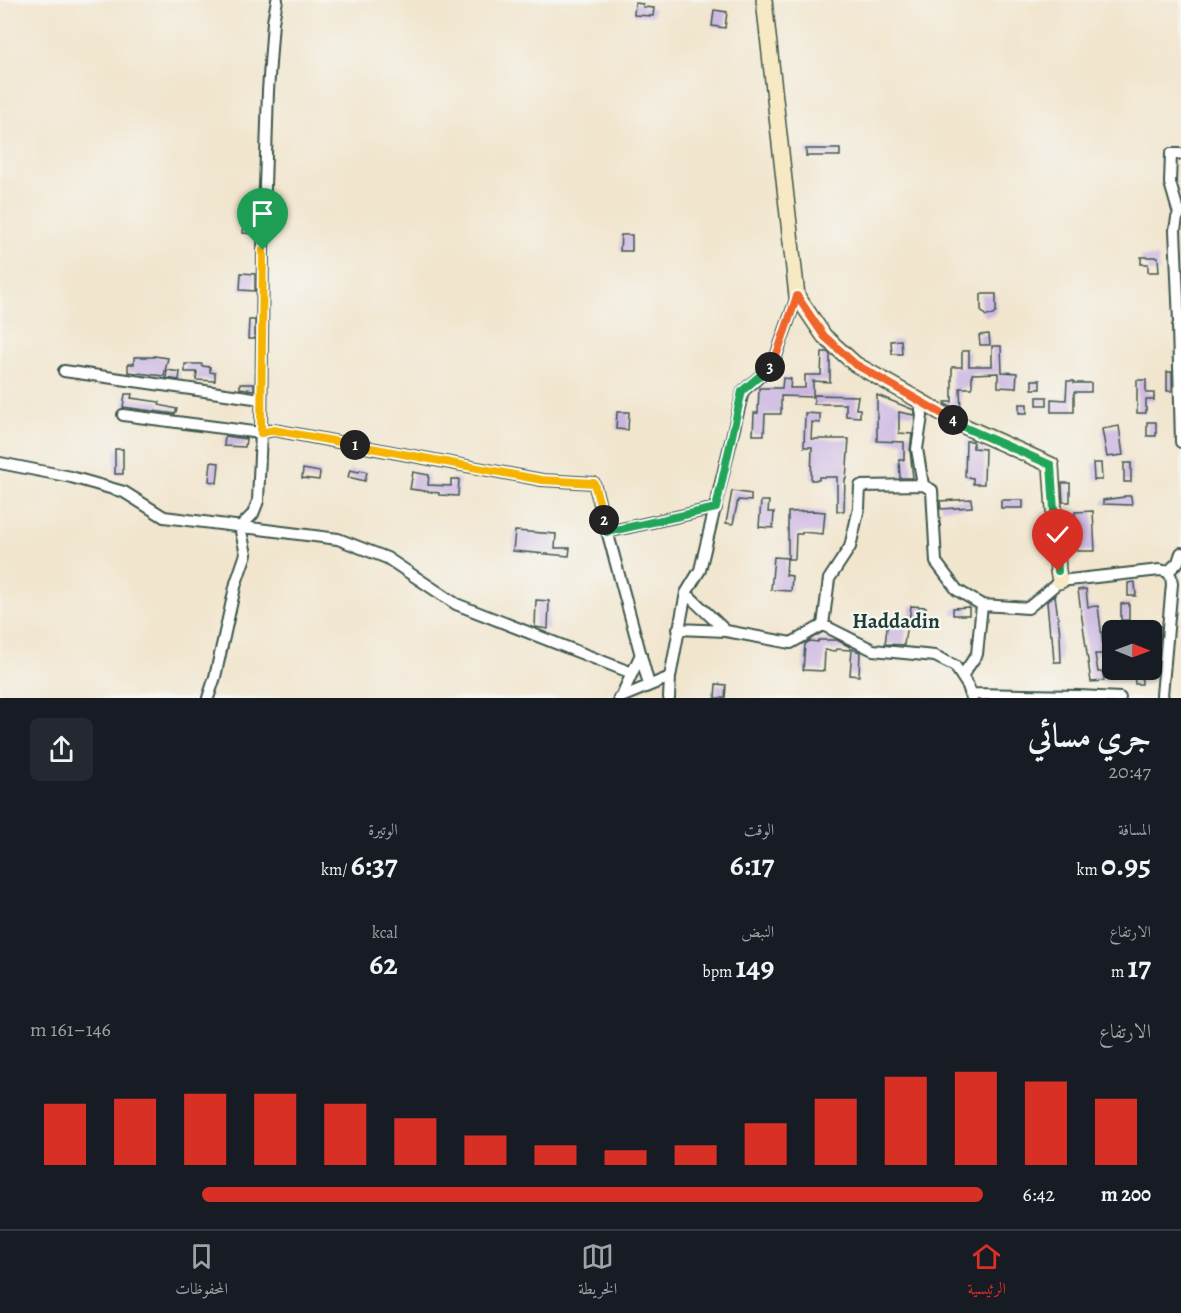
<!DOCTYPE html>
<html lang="ar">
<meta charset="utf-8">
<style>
:root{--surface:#171b24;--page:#242831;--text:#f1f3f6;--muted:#9ea1a6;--line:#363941;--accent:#d93025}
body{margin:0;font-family:Alegreya,Amiri,serif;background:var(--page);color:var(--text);direction:rtl;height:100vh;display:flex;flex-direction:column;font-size:22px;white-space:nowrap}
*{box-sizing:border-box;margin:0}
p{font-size:20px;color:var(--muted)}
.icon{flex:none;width:33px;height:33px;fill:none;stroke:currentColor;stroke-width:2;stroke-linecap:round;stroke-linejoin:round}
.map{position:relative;height:698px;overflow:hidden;direction:ltr}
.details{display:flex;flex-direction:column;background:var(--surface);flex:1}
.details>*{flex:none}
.needle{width:39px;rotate:91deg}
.tools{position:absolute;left:1102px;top:620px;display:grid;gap:12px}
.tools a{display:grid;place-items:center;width:60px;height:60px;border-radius:9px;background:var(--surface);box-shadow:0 2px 4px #0004;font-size:30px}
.pin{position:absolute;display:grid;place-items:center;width:51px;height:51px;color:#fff;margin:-62px -26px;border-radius:50% 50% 50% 0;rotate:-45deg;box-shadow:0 0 6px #0007}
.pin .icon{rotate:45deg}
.km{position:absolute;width:30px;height:30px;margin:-15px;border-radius:50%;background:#222;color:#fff;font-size:16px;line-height:30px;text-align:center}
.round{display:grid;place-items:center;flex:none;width:63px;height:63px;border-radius:9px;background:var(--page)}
.overview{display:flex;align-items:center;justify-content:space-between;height:102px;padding:0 30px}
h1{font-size:33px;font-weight:700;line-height:45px}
.metrics{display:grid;grid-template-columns:repeat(3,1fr);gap:9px;height:102px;padding:6px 30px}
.metrics div{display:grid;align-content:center}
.metrics b{font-size:30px;font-weight:700}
.metrics small{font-size:16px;font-weight:400}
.metrics p{font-size:16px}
.chart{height:168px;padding:12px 30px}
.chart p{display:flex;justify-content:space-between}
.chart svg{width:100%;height:108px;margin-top:6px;stroke:var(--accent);stroke-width:6}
ul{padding:0 30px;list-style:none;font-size:20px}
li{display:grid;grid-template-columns:96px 72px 1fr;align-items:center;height:45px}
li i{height:15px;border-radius:8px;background:var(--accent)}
.tabs{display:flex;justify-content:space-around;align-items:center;height:84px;border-top:2px solid var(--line);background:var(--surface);font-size:16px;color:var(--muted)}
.tabs a{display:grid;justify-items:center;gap:3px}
.tabs .current{color:var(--accent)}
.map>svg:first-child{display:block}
</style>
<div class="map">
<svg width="1181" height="698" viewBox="0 0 1181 698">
<rect width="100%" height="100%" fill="#f6f6f2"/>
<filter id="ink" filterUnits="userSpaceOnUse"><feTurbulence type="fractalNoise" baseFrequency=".0167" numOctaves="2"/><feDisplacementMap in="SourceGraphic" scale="12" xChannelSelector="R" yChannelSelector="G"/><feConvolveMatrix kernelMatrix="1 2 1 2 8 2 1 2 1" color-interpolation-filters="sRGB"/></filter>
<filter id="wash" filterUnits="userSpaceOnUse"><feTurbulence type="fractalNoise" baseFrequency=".008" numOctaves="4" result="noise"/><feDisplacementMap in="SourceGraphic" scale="24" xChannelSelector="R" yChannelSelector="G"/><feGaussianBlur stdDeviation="1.35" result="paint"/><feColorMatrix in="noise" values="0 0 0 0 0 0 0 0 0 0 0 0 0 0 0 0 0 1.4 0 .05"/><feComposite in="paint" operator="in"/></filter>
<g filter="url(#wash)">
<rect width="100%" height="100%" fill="#f1e5cd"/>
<g id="blocks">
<path fill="#cab4e0" d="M635,3L643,4V7L654,8L653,16L634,15Z
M714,10L727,12L725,28L712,26Z
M806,149H840V156H806Z
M254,202H257L256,234L243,233L245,208L253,209Z
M621,235H632V251H620Z
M1141,257H1158L1159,272H1148V264H1141Z
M241,273L255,274V291L240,290Z
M981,294H996V312L993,315L986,316L981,311Z
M249,320H255V339H248Z
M989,334L990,345H980L979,335Z
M901,340L902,354H892L891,341Z
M992,346H1001L1002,372L1017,373L1016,388L998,387V373L972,374V388H960L961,412L945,404V402H952V367H962V351H969V366H992Z
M822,352H828L830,355V382L813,381V397L781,396V414H765L764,435H753L754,413H758L759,388H782L783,378L791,379L790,388H805V375H821Z
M154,356L168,358L164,376L128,372V364H134V357H154Z
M185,364H202V366L210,367V372L215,373V381L196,380L197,372H185Z
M167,370L180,372L179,380L166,378Z
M1167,372H1172V391H1167Z
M1032,380H1040V389H1032Z
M1137,380H1146V393H1154V400H1146V413H1137Z
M1067,381H1074V383H1091V392H1074V412H1051V399L1066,400Z
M240,384H254V390L240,388Z
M125,394H132L131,398L160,402L159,405L177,409L175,414L123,407Z
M814,395L858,396L856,409H860V417L846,416V404H814Z
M877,395L914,410V415L899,412V433L912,434L910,450L913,478H900L899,460H904V442L877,441Z
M1037,397H1047V405H1037Z
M1019,404H1027V413H1019Z
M617,412H629L628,430L616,429Z
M805,413L820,414V423L812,422L811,439H849L846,479H845L844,511H837V477H819V480H811L812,447H804Z
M1147,422H1156V436H1147Z
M1119,426L1123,455L1107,457L1102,429Z
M225,436L246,439L245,447L224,446Z
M966,441H973V448L985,449L984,484H973V478L965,477Z
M115,449H123V474H115Z
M211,462L219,463L217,483L209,481Z
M1093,463H1101L1102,480H1094Z
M1124,463H1131V482H1124Z
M303,469L320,472L319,480L302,478Z
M350,470L359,472L360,470L367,472L365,481L348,477Z
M413,472L429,475L428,485L451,486V479H459L458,496L439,495V493L410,489Z
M1062,483H1070V502H1063Z
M732,491L751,494V501L738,500L733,524L726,523Z
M1124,496H1131L1132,505L1103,504V500L1124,497Z
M971,499L972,507L941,509L940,501Z
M1001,500H1023V508H1001Z
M761,501H769L768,512H774L773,528L759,527Z
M814,511L825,512L823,534L802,532V534H796L795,559H788V512Z
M1093,511L1095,551H1077L1075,512Z
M515,531L556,534L555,548H570L569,556L513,551Z
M774,557L787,558L786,575L792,576L791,591L771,590Z
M1135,582L1136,596H1128V583Z
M1086,589L1088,607L1098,606L1104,654H1095L1098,672H1103L1104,681L1091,682L1078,590Z
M1055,595L1060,634L1061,662H1054L1052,635H1050L1047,602Z
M536,600L549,601L548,629L535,627Z
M1129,603V620H1121V604Z
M911,606L926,607L924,625L909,623Z
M969,607V615H953V608Z
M888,620L907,623L904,645L885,644Z
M1152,625L1161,626L1160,638H1152Z
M818,640H837L850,647V650L836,649V651L825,650L824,671L803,670L805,644L810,641L818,642Z
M852,649L860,652L859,676L850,675Z
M1134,669H1141L1142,684H1135Z
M716,684L726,685L725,698H715Z"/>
</g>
</g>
<g filter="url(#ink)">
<use href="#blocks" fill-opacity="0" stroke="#3e564b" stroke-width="1.5"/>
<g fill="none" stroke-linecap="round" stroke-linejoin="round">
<g stroke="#3e564b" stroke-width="14">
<path id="street" d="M1179,214L1170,183L1171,154H1181
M1181,318L1178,326L1181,442
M1179,322L1175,230L1177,218L1181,211
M64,371L261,399
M920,402L922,416L917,449L923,485
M123,415L261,433L274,430L542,480L594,483L649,685
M0,463L71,477L124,492L164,517L338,539L387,558L456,604L632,673
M240,527L253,514L258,501L261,433L263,250L268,91L273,22L277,0
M607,532L716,508
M1168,572L1178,562L1181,553
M686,593L726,631
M823,625L829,579L850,547L859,508L860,486L923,485L932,490L936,562L957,590L982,605L1028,608L1060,581L1160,570L1168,572L1171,577L1172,584L1162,695L1163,698
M678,629L726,631L791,643L823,625L873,650L935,656L955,666L968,686L972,698
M962,676L977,654L982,605
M970,694L1079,696L1120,698
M621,697L641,654
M208,698L215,677L236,583L246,554L240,527
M619,698L670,677
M669,698L670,677L683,608L686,593L700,570L743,391L773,365L797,296"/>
</g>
<g stroke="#3e564b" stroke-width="18">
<path id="secondary" d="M764,0L797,296L824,336L855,364L966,427L1051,465L1058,571L1060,581"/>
</g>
<use href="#street" stroke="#fff" stroke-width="10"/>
<use href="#secondary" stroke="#f7e9c3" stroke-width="15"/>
</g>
</g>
<g fill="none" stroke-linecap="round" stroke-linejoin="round" filter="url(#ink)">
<g stroke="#fff" stroke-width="12">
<path id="split-1" d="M263,250L261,433L274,430L355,445"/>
</g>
<g stroke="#fff" stroke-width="12">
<path id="split-2" d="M355,445L542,480L594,483L604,520"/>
</g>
<g stroke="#fff" stroke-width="12">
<path id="split-3" d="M604,520L607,532L716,508L742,391L770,367"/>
</g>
<g stroke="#fff" stroke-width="12">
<path id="split-4" d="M770,367L773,365L797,296L824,336L855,364L953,420"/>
</g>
<g stroke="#fff" stroke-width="12">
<path id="split-5" d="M953,420L966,428L1051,465L1058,571"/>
</g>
<use href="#split-1" stroke="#f5b400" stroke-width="8"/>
<use href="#split-2" stroke="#f5b400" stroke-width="8"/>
<use href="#split-3" stroke="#22a559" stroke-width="8"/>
<use href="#split-4" stroke="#f0652b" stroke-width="8"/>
<use href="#split-5" stroke="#22a559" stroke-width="8"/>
</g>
<g text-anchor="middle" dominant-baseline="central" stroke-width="4.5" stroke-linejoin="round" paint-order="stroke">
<g font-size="21" font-weight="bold" fill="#1f3d34" stroke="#f6f6f2">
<text x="896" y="621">Haddadin</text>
</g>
</g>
</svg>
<div class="tools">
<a><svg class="needle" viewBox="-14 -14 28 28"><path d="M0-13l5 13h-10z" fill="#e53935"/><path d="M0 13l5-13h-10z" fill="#9ea1a6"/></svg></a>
</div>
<div class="pin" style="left:263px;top:250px;background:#1e9e55"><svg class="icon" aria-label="arrive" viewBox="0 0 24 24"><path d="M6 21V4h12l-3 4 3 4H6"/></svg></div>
<div class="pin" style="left:1058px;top:571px;background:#d93025"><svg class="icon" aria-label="check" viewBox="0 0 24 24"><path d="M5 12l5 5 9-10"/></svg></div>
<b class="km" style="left:355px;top:445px">1</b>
<b class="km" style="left:604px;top:520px">2</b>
<b class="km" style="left:770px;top:367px">3</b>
<b class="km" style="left:953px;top:420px">4</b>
</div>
<section class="details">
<div class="overview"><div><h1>جري مسائي</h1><p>20:47</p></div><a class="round"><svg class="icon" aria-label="share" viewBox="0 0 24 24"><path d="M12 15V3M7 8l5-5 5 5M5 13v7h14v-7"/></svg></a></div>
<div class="metrics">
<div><p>المسافة</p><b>0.95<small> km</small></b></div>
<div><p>الوقت</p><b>6:17</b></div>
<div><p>الوتيرة</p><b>6:37<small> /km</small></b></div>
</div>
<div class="metrics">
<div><p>الارتفاع</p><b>17<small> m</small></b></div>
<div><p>النبض</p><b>149<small> bpm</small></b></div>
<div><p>kcal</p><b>62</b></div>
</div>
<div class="chart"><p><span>الارتفاع</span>146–161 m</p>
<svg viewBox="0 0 160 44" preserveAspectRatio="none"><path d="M5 44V19M15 44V17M25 44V15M35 44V15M45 44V19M55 44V25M65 44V32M75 44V36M85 44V38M95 44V36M105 44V27M115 44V17M125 44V8M135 44V6M145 44V10M155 44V17"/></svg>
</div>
<ul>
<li><b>200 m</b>6:42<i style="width:82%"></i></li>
</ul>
</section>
<nav class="tabs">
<a class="current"><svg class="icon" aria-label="home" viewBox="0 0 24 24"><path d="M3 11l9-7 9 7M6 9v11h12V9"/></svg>الرئيسية</a>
<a><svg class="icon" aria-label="map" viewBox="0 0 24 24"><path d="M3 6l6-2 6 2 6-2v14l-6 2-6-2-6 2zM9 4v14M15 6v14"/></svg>الخريطة</a>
<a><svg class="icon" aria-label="saved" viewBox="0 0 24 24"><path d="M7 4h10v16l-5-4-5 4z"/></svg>المحفوظات</a>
</nav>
